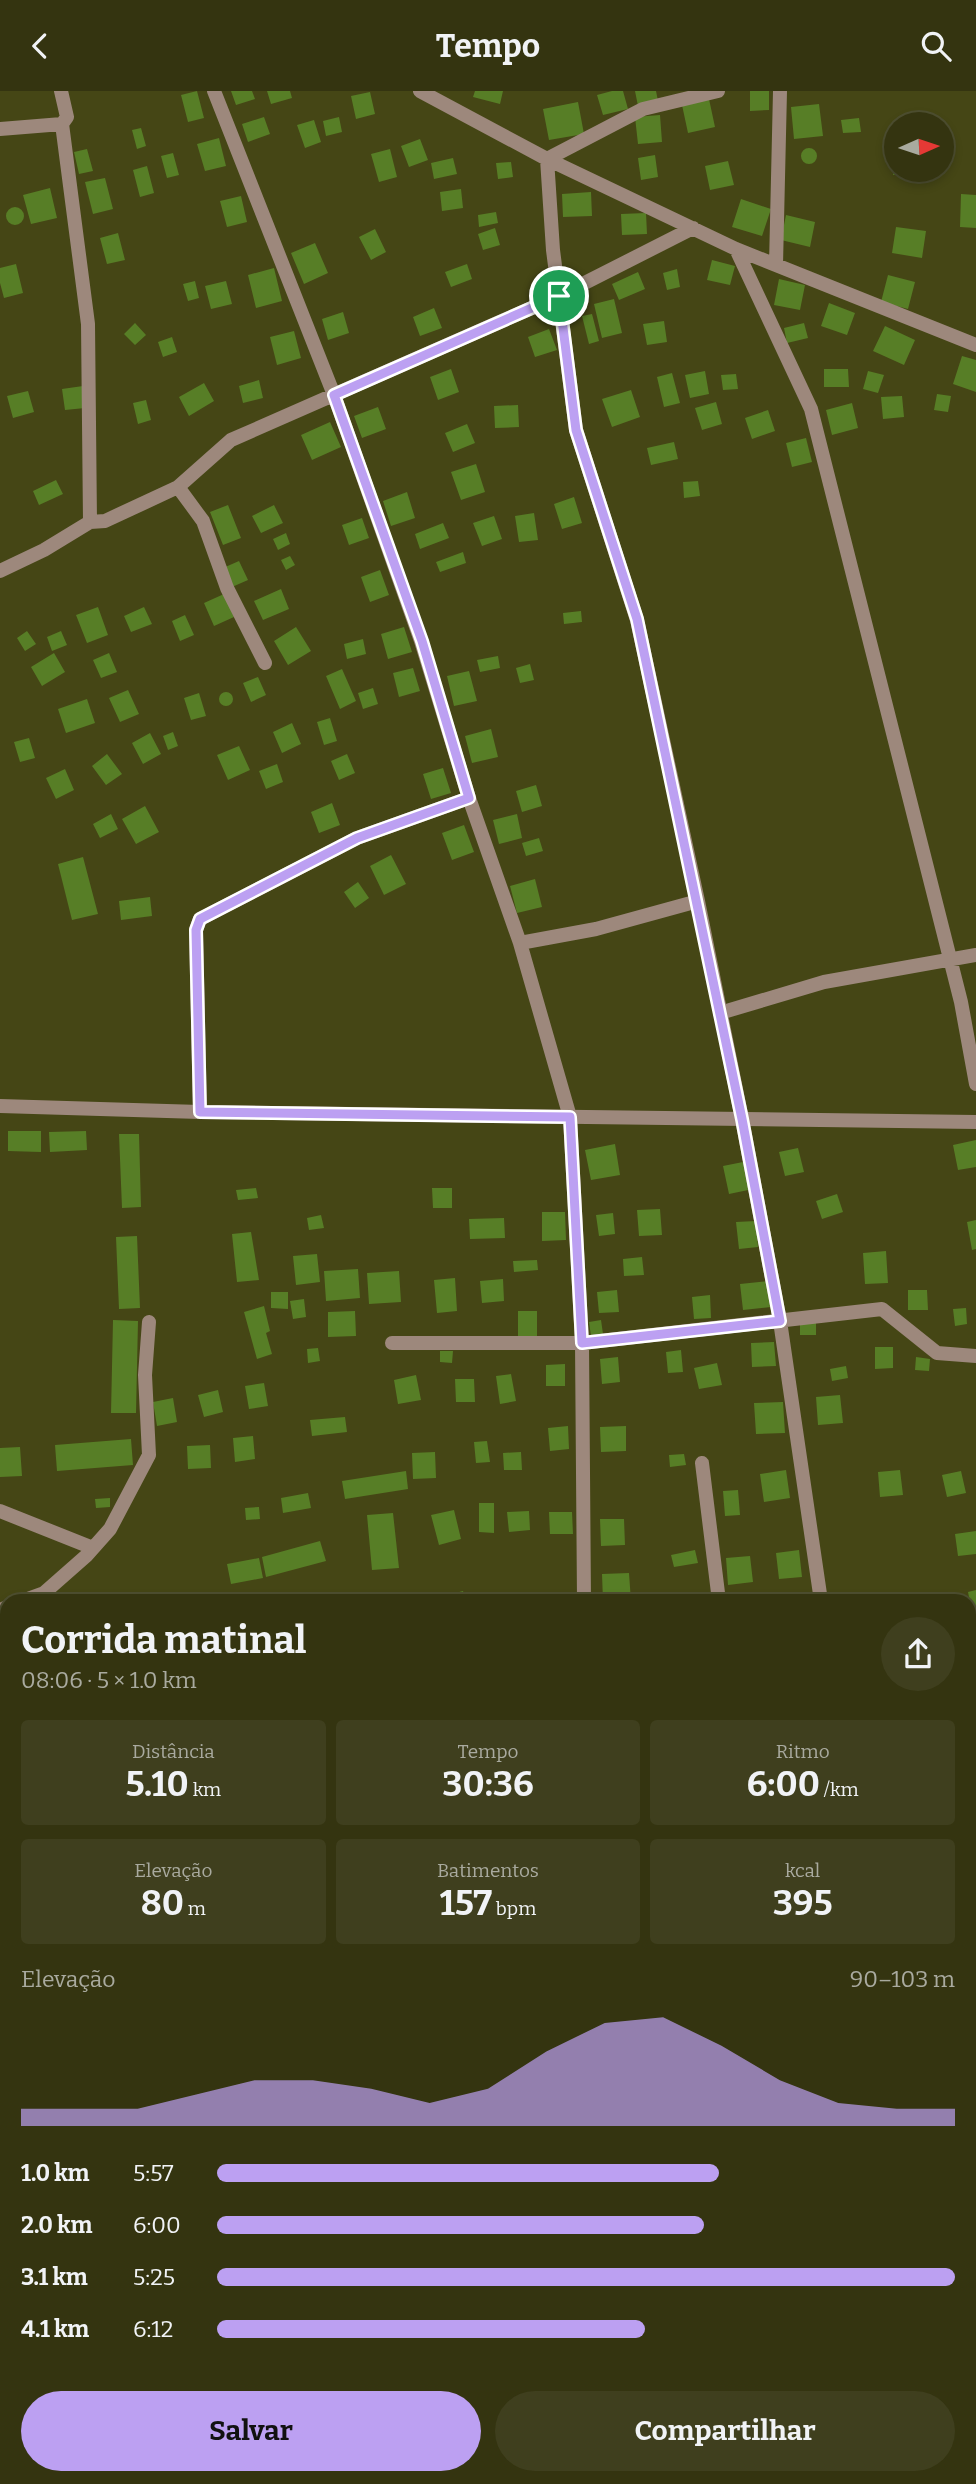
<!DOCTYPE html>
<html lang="pt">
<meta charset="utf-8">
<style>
:root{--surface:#343410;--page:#3f3f1e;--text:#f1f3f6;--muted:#a9aa9f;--line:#4e4f30;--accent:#bca0f2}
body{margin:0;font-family:Bitter,serif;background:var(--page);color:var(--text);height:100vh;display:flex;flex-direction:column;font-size:26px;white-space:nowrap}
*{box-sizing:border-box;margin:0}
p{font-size:23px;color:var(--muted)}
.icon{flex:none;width:38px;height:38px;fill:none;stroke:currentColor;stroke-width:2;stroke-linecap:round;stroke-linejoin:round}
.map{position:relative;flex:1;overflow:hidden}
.details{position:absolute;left:0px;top:1503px;width:976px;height:891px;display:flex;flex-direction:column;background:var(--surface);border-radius:21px 21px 0 0;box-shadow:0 4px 10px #0003,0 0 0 2px var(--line)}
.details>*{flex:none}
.needle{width:46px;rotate:87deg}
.fabs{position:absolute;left:884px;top:21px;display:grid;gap:14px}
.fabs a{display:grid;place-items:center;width:70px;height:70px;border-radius:50%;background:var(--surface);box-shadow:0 4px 10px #0003,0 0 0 2px var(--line);font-size:35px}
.pin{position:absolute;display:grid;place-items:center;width:60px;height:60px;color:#fff;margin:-30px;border:4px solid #fff;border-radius:50%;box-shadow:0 2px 7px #0007}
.round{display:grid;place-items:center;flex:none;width:74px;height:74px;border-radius:37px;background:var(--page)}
.head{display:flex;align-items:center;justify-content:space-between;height:119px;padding:0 21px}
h1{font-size:38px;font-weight:700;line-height:52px}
.metrics{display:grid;grid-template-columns:repeat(3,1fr);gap:10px;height:119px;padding:7px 21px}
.metrics div{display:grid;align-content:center;border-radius:7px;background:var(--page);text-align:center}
.metrics b{font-size:35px;font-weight:700}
.metrics small{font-size:19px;font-weight:400}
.metrics p{font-size:19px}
.chart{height:196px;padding:14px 21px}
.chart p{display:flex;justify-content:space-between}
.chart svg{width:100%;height:126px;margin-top:7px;fill:var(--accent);opacity:.7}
.action{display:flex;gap:14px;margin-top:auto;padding:14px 21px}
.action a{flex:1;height:80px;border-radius:42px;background:var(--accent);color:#111;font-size:28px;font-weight:700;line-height:80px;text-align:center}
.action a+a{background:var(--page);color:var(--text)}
ul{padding:0 21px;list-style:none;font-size:23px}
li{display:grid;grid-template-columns:112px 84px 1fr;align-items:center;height:52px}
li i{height:18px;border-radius:9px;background:var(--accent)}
header{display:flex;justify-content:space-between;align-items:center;height:91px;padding:0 21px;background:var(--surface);font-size:32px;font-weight:700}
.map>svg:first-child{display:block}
</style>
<header><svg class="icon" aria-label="back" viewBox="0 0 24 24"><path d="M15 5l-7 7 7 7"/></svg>Tempo<svg class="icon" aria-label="search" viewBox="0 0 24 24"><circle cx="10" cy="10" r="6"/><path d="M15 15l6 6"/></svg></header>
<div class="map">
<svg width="976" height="2393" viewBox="0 0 976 2393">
<rect width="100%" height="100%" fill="#454615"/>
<path fill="#577e26" d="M197,0L204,27L188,31L181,4Z
M231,0H252L255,8L236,14Z
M267,0H290L292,7L271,13Z
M475,0H503L500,13L473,6Z
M612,0H623L628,18L603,24L597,4Z
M635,0H656L658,10L638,15Z
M750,0H769V19L750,20Z
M370,1L375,23L356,28L351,5Z
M709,8L715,36L688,42L682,14Z
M578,11L584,43L549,49L543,18Z
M819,13L823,45L794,48L791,16Z
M660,24L662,51L638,53L635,26Z
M264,26L270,43L248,51L242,33Z
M339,26L342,41L326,45L323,30Z
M859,27L861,41L843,42L841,29Z
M314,29L321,51L305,57L297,34Z
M141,37L146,55L137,58L132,39Z
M219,47L226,75L205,80L197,53Z
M420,48L428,69L409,76L401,55Z
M801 65a8 8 0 1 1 16 0a8 8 0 1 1-16 0Z
M87,58L93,80L79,83L74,61Z
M390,58L397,86L379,91L371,63Z
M892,59H896V79H928V82L893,84Z
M173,62L179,84L167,87L161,65Z
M655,64L658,86L641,89L638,67Z
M453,67L457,83L434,88L431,72Z
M728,70L734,94L710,99L705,75Z
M511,71L513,86L498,88L496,72Z
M147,75L154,102L140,106L133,79Z
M105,87L113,118L93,123L85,91Z
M50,97L57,127L31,133L23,104Z
M461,98L463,117L442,120L440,101Z
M591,101L592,125L563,126L562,103Z
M961,103L976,104V137L960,136Z
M241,105L247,131L227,136L220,110Z
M741,108L771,118L762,145L732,136Z
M6 125a9 9 0 1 1 18 0a9 9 0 1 1-18 0Z
M496,121L498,132L479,136L478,124Z
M646,122L647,143L622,144L621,123Z
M786,124L815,131L810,156L781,149Z
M896,136L926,140L922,167L892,162Z
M495,137L500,154L483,159L478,143Z
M375,138L386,161L371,169L359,146Z
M118,142L125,169L107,173L100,147Z
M315,152L328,182L304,193L291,162Z
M712,169L735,175L730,194L707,189Z
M16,173L23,202L4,207L0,192V177Z
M467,173L472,188L451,196L445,181Z
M274,177L282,210L256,217L248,184Z
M677,178L680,196L667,199L663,182Z
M638,181L645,198L619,209L612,193Z
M888,184L915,191L908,218L881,211Z
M779,188L805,194L800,219L774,214Z
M195,190L199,207L188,210L183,193Z
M226,190L232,213L211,218L205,195Z
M614,208L622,242L602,247L594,213Z
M829,212L855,222L847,244L821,235Z
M434,217L442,237L420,245L413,226Z
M343,221L349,242L328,249L322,228Z
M592,223L599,250L589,253L582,225Z
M664,230L667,251L647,254L643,233Z
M135,232L146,244L135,254L124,243Z
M804,232L808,247L787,252L784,237Z
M885,235L915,249L904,274L873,260Z
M549,238L557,259L535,266L528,246Z
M294,240L301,267L277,274L270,246Z
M172,246L177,261L163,266L158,251Z
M962,265L976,269V301L953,293Z
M451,278L459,301L438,309L430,286Z
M824,278H848L849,296H824Z
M705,280L709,303L690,307L685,284Z
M868,280L884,284L878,302L863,298Z
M672,282L680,312L664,316L657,286Z
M736,283L738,298L723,299L721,284Z
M259,289L263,307L243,312L239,295Z
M204,292L214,310L189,325L179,306Z
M83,295L85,317L65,319L62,298Z
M631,299L640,326L612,336L602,308Z
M28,300L34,321L13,327L7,305Z
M937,303L951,305L948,321L934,319Z
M902,305L904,326L883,328L881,306Z
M146,309L151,329L138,333L133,312Z
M716,311L722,333L702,339L695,317Z
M852,312L858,337L832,344L826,319Z
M518,314L519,336L495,337L494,315Z
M378,316L386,338L362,347L354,325Z
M768,319L775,340L752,348L745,327Z
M330,331L341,356L312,369L301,344Z
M467,333L475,352L453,361L445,342Z
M806,347L812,371L792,376L786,352Z
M674,351L678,368L651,374L647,357Z
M476,373L485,401L461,409L451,381Z
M56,389L63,403L39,414L33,400Z
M698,390L700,405L684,407L683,391Z
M407,401L415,427L391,435L383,410Z
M574,406L582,432L562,438L554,413Z
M228,414L241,447L223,454L210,421Z
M274,414L283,432L261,442L252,425Z
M534,422L538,449L519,451L515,425Z
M494,425L502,448L482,455L473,432Z
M362,427L369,447L349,454L342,434Z
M443,432L449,447L420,458L415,443Z
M286,442L290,453L278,459L273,448Z
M463,461L466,472L440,481L436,471Z
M290,465L295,474L286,479L281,469Z
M239,470L248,489L232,496L223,477Z
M380,479L389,504L370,511L361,486Z
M281,498L289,518L263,529L254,510Z
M224,503L234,526L214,535L204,512Z
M98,516L108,544L87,552L76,524Z
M144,516L152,533L131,541L124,525Z
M581,520L582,531L564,533L563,522Z
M185,524L194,544L180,550L172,530Z
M296,536L311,560L288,574L274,550Z
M404,536L412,561L388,568L381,543Z
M27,540L36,553L25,560L17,547Z
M61,540L67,554L52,560L47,546Z
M363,548L366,563L347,568L344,553Z
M54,562L65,581L42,595L31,576Z
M109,562L117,581L101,587L93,569Z
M498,565L500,577L480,581L477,569Z
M530,573L534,589L520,592L516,577Z
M413,577L420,600L399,606L393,582Z
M342,578L356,610L340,618L326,585Z
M469,580L477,610L454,615L447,585Z
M258,586L266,604L251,611L243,592Z
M373,597L378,613L363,618L358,602Z
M128,599L139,623L120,631L109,607Z
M219 608a7 7 0 1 1 14 0a7 7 0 1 1-14 0Z
M199,602L206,625L191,629L184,607Z
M87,608L95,632L66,642L58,618Z
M330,627L337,650L324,654L317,631Z
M292,632L301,653L282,662L273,641Z
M491,638L498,666L472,672L465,645Z
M173,641L178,655L168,659L163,645Z
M150,642L161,663L143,673L132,652Z
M29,647L35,667L20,671L14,651Z
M239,655L250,679L228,689L217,664Z
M107,663L122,683L106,694L92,675Z
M347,663L355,682L339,689L331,670Z
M277,673L283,691L266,698L259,680Z
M443,677L451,702L431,708L423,683Z
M65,678L74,699L56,708L46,687Z
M536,694L542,715L522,721L516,700Z
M332,712L340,734L319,742L311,721Z
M145,715L159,741L136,753L122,728Z
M111,723L118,738L100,747L93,733Z
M517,723L522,747L499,753L493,729Z
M464,734L474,761L452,769L442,742Z
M539,747L543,760L526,765L522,752Z
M391,764L406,793L384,804L370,775Z
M83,766L98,823L72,829L58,773Z
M535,788L542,816L517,822L510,795Z
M358,791L369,807L355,817L344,801Z
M150,806L152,825L121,829L119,810Z
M8,1040H41V1061L8,1060Z
M86,1040L87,1059L50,1061L49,1041Z
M119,1043H139L141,1116L122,1117Z
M976,1049V1076L958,1079L953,1054Z
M615,1053L620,1084L591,1089L585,1059Z
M798,1057L804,1081L785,1085L779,1061Z
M748,1070L753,1098L729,1103L723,1075Z
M256,1097L258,1107L238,1109L236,1099Z
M432,1097H452V1117H433Z
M837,1103L843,1121L822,1128L816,1110Z
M660,1118L662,1144L639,1145L637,1119Z
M542,1121H565L566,1149L542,1150Z
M613,1122L615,1143L599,1145L596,1124Z
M321,1124L324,1137L309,1139L307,1127Z
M504,1127L505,1147L470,1148L469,1128Z
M976,1129V1158L972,1159L967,1131Z
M756,1130L758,1156L739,1158L736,1131Z
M251,1141L259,1189L237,1191L232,1143Z
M137,1145L140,1217L119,1218L116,1146Z
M886,1160L888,1192L865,1193L863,1162Z
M317,1163L320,1191L296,1194L293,1165Z
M642,1166L644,1184L624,1185L623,1168Z
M537,1169L538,1179L514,1181L513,1170Z
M358,1178L360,1207L326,1210L324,1180Z
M399,1180L401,1211L369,1213L367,1182Z
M455,1187L457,1220L437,1222L434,1189Z
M503,1188L504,1210L482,1212L480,1190Z
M769,1190L771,1216L743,1219L740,1193Z
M617,1199L619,1221L599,1222L597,1201Z
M908,1199H927L928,1219H908Z
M271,1201H288V1218L271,1217Z
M710,1204L711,1227L694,1228L692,1206Z
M304,1208L306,1226L293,1228L290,1210Z
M264,1215L270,1240L266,1242L272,1263L257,1268L244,1221Z
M966,1217L967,1233L955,1235L953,1218Z
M355,1220L356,1245L328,1246V1221Z
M518,1220H537V1246L518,1247Z
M113,1229L138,1230L136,1322H111Z
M601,1229L603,1243L591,1245L589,1231Z
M800,1231L816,1232V1244H800Z
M774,1251L776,1275L752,1276L751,1252Z
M875,1256H893V1277L875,1278Z
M318,1257L320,1270L308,1272L307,1258Z
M681,1259L683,1281L668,1282L666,1261Z
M440,1260H453L452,1272L440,1271Z
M618,1266L620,1291L602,1293L600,1268Z
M916,1266L930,1268L929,1280L915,1279Z
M717,1272L722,1294L699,1298L694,1277Z
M565,1273V1295H546V1274Z
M846,1275L848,1287L832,1290L830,1278Z
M511,1283L516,1310L500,1313L496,1285Z
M416,1284L421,1309L398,1313L394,1289Z
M455,1288H474L475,1311H456Z
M264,1292L268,1315L249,1318L245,1295Z
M218,1299L223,1321L204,1326L198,1304Z
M840,1304L843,1332L818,1334L816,1306Z
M173,1307L177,1331L157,1335L153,1311Z
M783,1311L785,1342L756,1343L754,1312Z
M345,1326L347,1341L312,1345L310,1329Z
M568,1335L569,1358L550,1360L548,1337Z
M626,1335V1360L601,1361L600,1336Z
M253,1345L255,1368L235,1371L233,1347Z
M131,1348L133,1374L57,1380L55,1354Z
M487,1350L490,1371L476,1372L474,1351Z
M210,1354L211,1377L188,1378L187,1355Z
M20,1356L22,1385L0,1386V1357Z
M435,1361L436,1387L413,1388L412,1362Z
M521,1361L522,1379H504L503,1362Z
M684,1363L686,1374L670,1376L669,1364Z
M786,1379L790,1407L764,1411L760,1383Z
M900,1379L903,1404L880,1406L878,1381Z
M406,1380L408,1398L345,1408L342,1390Z
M961,1380L966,1402L947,1406L942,1384Z
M738,1399L740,1424L725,1425L723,1400Z
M308,1402L311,1417L283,1422L281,1407Z
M110,1407V1416L96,1417L95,1408Z
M479,1412H494V1442L479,1441Z
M259,1416L260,1428L246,1429L245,1417Z
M454,1419L461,1448L439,1454L431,1424Z
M529,1420L530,1439L509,1441L507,1421Z
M549,1421H572L573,1443H550Z
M393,1422L399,1477L372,1479L367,1424Z
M600,1428H624L625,1454L601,1455Z
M976,1440V1463L958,1465L955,1443Z
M320,1450L326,1470L266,1486L262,1466Z
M695,1459L698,1472L674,1476L671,1464Z
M799,1459L802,1486L779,1488L776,1462Z
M750,1465L753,1491L728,1494L726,1467Z
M259,1467L263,1487L231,1493L227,1473Z
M629,1482L631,1510H603L602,1483Z
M976,1499V1521H972L968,1501Z
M463,1500L466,1510H445L444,1505Z
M907,1503L908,1510H892V1504Z
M970,1809H974L975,1829H970Z
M0,1836H7V1853H0Z
M976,1859V1888L970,1890V1860Z
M7,1942V1979L0,1980V1943Z
M7,2028V2055H6L1,2029Z
M970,2189H976V2209H970Z
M976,2330V2352L970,2353V2332Z
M976,2366V2393H966L964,2387H970V2368Z
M361,2387H382L383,2393H362Z
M919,2387H939V2393H919Z"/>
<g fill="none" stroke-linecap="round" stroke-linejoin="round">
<path stroke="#9d887c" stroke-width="14" d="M61,0L67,26L62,33L88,233L90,431
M214,0L334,304L421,550L469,707L520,852L570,1026L582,1252L584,1510
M420,0L547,68L736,158L976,254
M718,0L643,18L547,68L553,159L576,339L637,529L698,810L742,1028L780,1230L821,1510
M0,38L62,33
M736,158L811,318L961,911L976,993
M776,174L780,0
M178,396L203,430L227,497L265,572
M0,480L44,459L90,431L105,430L178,396L231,349L559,205L693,137
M520,852L596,838L698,810
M720,922L824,891L976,864
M200,1021L196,839L200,828L357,747L469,707
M392,1252H582L882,1218L937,1262L976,1265
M702,1372L719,1510
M0,1420L93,1457
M22,1510L44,1502L86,1465L110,1438L149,1364L145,1284L149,1231
M0,1519L7,1516
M0,1588L7,1594
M970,1643H976
M970,1854L976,1853
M970,1975L976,1974
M970,2061L976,2101
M0,2085L7,2083
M970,2180L976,2178
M970,2364L976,2362
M403,2387L405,2393
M699,2387L700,2393
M951,2387L952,2393
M130,2390V2387"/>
<path stroke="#9d887c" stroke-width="14" d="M0,1015L200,1021L976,1031"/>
</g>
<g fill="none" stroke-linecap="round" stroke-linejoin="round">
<g stroke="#fff" stroke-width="14">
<path id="route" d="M559,205L576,339L637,528L742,1028L780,1230L582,1252L570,1026L200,1021L196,839L200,828L357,747L469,707L422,550L334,304Z"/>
</g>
<use href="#route" stroke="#bca0f2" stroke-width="9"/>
</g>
</svg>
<div class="fabs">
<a><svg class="needle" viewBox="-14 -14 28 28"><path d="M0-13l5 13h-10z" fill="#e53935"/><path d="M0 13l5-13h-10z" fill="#a9aa9f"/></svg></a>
</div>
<div class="pin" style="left:559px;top:205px;background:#1e9e55"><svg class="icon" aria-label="arrive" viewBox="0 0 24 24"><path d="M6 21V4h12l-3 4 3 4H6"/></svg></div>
<section class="details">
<div class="head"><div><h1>Corrida matinal</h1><p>08:06 · 5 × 1.0 km</p></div><a class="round"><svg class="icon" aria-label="share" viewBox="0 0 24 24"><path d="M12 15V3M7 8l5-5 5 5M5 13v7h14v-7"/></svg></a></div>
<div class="metrics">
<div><p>Distância</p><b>5.10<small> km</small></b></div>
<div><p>Tempo</p><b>30:36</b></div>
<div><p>Ritmo</p><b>6:00<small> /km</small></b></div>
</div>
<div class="metrics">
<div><p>Elevação</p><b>80<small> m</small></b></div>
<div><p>Batimentos</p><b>157<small> bpm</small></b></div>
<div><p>kcal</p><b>395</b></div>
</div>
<div class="chart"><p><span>Elevação</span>90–103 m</p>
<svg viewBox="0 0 160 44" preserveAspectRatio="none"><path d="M0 44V38L10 38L20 38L30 33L40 28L50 28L60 31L70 36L80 31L90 18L100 8L110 6L120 16L130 28L140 36L150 38L160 38V44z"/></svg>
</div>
<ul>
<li><b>1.0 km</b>5:57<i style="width:68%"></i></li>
<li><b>2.0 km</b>6:00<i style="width:66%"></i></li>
<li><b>3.1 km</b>5:25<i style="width:100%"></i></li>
<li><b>4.1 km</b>6:12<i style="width:58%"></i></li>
</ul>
<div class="action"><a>Salvar</a><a>Compartilhar</a></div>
</section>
</div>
